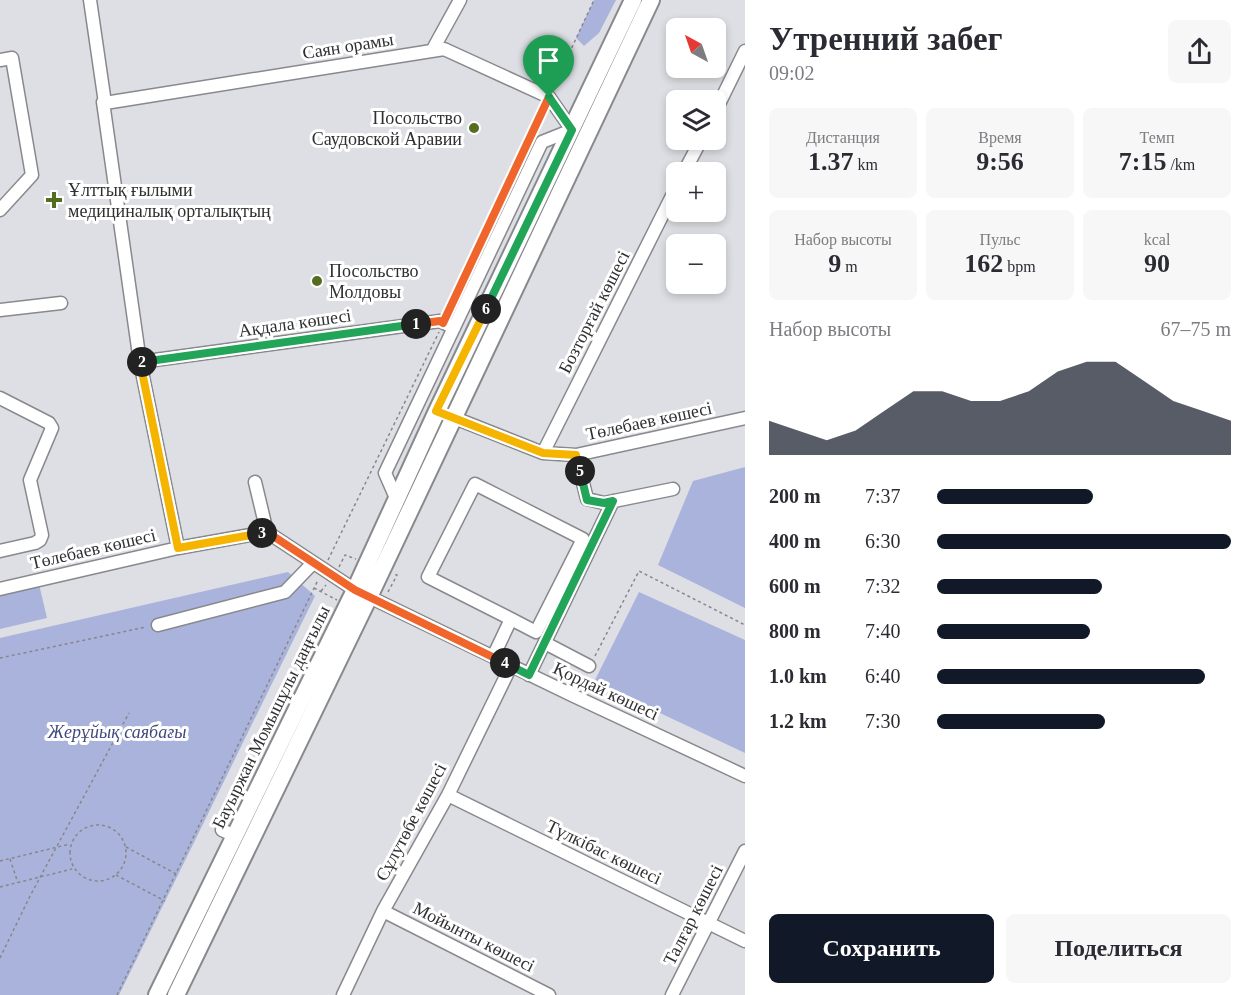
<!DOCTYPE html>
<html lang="ru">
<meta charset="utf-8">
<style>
:root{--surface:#fff;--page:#f7f7f7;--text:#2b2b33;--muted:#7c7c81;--accent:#111827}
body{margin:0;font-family:Georgia,serif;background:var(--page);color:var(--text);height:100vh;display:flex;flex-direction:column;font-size:22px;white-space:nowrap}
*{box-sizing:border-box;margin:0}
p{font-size:20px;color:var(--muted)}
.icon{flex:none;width:33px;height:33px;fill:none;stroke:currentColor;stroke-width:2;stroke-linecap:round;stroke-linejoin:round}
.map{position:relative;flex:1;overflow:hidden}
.drawer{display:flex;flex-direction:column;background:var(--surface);width:510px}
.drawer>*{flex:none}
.needle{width:39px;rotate:320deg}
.fabs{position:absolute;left:666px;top:18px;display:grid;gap:12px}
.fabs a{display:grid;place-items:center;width:60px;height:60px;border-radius:9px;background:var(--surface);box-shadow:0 3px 9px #0003;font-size:30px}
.pin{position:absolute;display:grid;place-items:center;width:51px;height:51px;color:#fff;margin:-62px -26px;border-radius:50% 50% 50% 0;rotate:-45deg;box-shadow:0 0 6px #0007}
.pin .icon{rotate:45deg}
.km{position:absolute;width:30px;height:30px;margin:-15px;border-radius:50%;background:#222;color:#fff;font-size:16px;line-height:30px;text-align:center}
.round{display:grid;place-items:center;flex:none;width:63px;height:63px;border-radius:9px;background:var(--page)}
.overview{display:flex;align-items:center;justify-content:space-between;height:102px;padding:0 24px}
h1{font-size:33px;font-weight:700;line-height:45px}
.metrics{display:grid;grid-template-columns:repeat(3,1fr);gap:9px;height:102px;padding:6px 24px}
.metrics div{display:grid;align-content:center;border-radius:9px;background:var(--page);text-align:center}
.metrics b{font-size:26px;font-weight:700}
.metrics small{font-size:16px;font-weight:400}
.metrics p{font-size:16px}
.chart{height:168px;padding:12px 24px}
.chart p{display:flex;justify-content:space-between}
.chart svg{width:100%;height:108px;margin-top:6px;fill:var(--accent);opacity:.7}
.cta{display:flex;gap:12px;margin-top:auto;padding:12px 24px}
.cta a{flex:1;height:69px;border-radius:9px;background:var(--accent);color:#fff;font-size:24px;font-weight:700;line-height:69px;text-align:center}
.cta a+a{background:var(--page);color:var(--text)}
ul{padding:0 24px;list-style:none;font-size:20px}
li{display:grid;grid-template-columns:96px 72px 1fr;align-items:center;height:45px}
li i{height:15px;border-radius:8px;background:var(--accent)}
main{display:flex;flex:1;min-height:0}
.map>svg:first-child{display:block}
</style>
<main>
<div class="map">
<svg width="745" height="995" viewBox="0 0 745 995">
<rect width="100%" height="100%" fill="#dedfe4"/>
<path fill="#aab3db" d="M594,0H616L599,33L584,46L576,38Z
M745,467V608L658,565L693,481Z
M288,572L315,596L119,995H0V638Z
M39,584L47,618L0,629V593Z
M639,592L745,640V753L594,682Z"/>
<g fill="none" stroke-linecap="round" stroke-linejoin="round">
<g stroke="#88898d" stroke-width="15">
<path id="minor" d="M90,0L105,103L444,49L549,97L572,130L542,142L385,473L396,498
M432,51L460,0
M0,60L12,58L32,175L0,210
M103,102L140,362L178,548
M716,110L745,51
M684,172L701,140
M0,310L61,303
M140,362L440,321L454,328
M0,398L49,423L52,428L30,480L42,535L40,540L35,543L0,551
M437,411L543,453L576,455L745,418
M543,453L676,188
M576,455L587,499L604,503L673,489
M255,482L267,532
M0,589L178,548L267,532L355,590L574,696L745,776
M158,625L285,592L313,563
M545,643L589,666
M493,657L511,619L536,632L583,539L475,484L428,577L511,619
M529,675L613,501
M448,795L745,941
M222,830L235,836
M383,911L549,995
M343,995L383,911L448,795L511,666
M672,995L745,851"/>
</g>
<g stroke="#88898d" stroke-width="20">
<path id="major" d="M157,995L355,590L437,411L633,0
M176,995L369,597L651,0"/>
</g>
<path stroke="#87878b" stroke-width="1.5" stroke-dasharray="3 3" stroke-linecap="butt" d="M554,86L594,0
M447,314L543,109
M328,560L439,332
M339,567L345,555L356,559
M314,588L337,600
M321,591L326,585
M388,592L397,575L394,574
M595,656L639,571L745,625
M0,658L146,627
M578,688L585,676
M70 853a28 28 0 1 1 56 0a28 28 0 1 1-56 0Z
M126,847L178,875
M10,859L18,883
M0,861L70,844
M116,875L165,901
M0,887L72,869
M0,958L30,896L129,713
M117,995L318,580"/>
<use href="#minor" stroke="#fff" stroke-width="12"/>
<use href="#major" stroke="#fff" stroke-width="16"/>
</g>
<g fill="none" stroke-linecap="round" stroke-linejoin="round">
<g stroke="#fff" stroke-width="12">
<path id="split-1" d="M416,324L440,321L443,323L549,97"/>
</g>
<g stroke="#fff" stroke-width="12">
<path id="split-2" d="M142,362L416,324"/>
</g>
<g stroke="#fff" stroke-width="12">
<path id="split-3" d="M142,362H140L178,548L262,533"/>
</g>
<g stroke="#fff" stroke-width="12">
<path id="split-4" d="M262,533L267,532L355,590L505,663"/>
</g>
<g stroke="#fff" stroke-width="12">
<path id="split-5" d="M505,663L529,675L613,501L604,503L587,500L580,471"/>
</g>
<g stroke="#fff" stroke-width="12">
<path id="split-6" d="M486,309L436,411L543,453L576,455L580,471"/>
</g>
<g stroke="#fff" stroke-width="12">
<path id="split-7" d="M486,309L572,130L549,97"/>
</g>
<use href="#split-1" stroke="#f0652b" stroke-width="8"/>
<use href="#split-2" stroke="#22a559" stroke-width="8"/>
<use href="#split-3" stroke="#f5b400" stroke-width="8"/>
<use href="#split-4" stroke="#f0652b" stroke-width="8"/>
<use href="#split-5" stroke="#22a559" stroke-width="8"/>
<use href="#split-6" stroke="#f5b400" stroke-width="8"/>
<use href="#split-7" stroke="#22a559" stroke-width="8"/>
</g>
<g fill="#546d1e" stroke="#fff" stroke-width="2">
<circle cx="474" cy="128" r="6"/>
<path d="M51 191h6v6h6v6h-6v6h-6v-6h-6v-6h6z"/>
<circle cx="317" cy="281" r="6"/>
</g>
<g text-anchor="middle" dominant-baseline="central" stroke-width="6" stroke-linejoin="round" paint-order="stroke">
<g font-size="18" fill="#303032" stroke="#fff">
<text transform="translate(348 46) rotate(-9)">Саян орамы</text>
<text transform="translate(594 312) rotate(-63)">Бозторғай көшесі</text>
<text transform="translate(295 323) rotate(-8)">Ақдала көшесі</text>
<text transform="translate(649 421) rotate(-12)">Төлебаев көшесі</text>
<text transform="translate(93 549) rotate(-13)">Төлебаев көшесі</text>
<text transform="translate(606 691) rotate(25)">Қордай көшесі</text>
<text transform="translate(271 717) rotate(-64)">Бауыржан Момышұлы даңғылы</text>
<text transform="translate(411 822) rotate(-62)">Сұлутөбе көшесі</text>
<text transform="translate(604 852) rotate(26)">Түлкібас көшесі</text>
<text transform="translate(693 915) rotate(-63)">Талғар көшесі</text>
<text transform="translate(474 937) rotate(27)">Мойынты көшесі</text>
</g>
<g font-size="18" fill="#303032" stroke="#fff" text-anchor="start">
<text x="462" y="118" text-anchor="end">Посольство<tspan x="462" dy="21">Саудовской Аравии</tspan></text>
<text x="68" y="190">Ұлттық ғылыми<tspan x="68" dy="21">медициналық орталықтың</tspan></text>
<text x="329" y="271">Посольство<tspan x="329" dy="21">Молдовы</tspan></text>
</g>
<g font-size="18" font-style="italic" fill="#41497d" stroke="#fff">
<text x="117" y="732">Жерұйық саябағы</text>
</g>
</g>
</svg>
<div class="fabs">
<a><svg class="needle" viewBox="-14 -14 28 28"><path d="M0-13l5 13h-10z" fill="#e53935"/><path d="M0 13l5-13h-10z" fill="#7c7c81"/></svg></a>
<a><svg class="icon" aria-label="layers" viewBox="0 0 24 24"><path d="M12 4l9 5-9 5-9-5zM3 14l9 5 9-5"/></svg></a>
<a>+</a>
<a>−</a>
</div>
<div class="pin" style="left:549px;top:97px;background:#1e9e55"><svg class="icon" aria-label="arrive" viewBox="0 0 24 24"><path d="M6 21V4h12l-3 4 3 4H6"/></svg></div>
<b class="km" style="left:416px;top:324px">1</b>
<b class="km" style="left:142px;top:362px">2</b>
<b class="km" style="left:262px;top:533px">3</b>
<b class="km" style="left:505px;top:663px">4</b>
<b class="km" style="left:580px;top:471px">5</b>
<b class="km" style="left:486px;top:309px">6</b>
</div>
<section class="drawer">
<div class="overview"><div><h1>Утренний забег</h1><p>09:02</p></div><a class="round"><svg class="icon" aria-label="share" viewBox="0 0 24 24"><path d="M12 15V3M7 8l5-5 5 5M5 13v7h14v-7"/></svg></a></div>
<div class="metrics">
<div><p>Дистанция</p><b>1.37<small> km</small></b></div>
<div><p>Время</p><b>9:56</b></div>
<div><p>Темп</p><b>7:15<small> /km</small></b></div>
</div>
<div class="metrics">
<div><p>Набор высоты</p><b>9<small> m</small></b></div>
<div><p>Пульс</p><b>162<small> bpm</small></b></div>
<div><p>kcal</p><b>90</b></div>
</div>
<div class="chart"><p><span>Набор высоты</span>67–75 m</p>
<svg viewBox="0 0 160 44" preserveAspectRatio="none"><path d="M0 44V30L10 34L20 38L30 34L40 26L50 18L60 18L70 22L80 22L90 18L100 10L110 6L120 6L130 14L140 22L150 26L160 30V44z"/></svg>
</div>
<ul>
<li><b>200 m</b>7:37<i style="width:53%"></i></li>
<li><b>400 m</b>6:30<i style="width:100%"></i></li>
<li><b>600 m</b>7:32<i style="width:56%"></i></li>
<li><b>800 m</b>7:40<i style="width:52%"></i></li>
<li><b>1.0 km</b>6:40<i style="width:91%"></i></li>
<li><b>1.2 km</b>7:30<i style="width:57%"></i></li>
</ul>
<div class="cta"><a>Сохранить</a><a>Поделиться</a></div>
</section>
</main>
